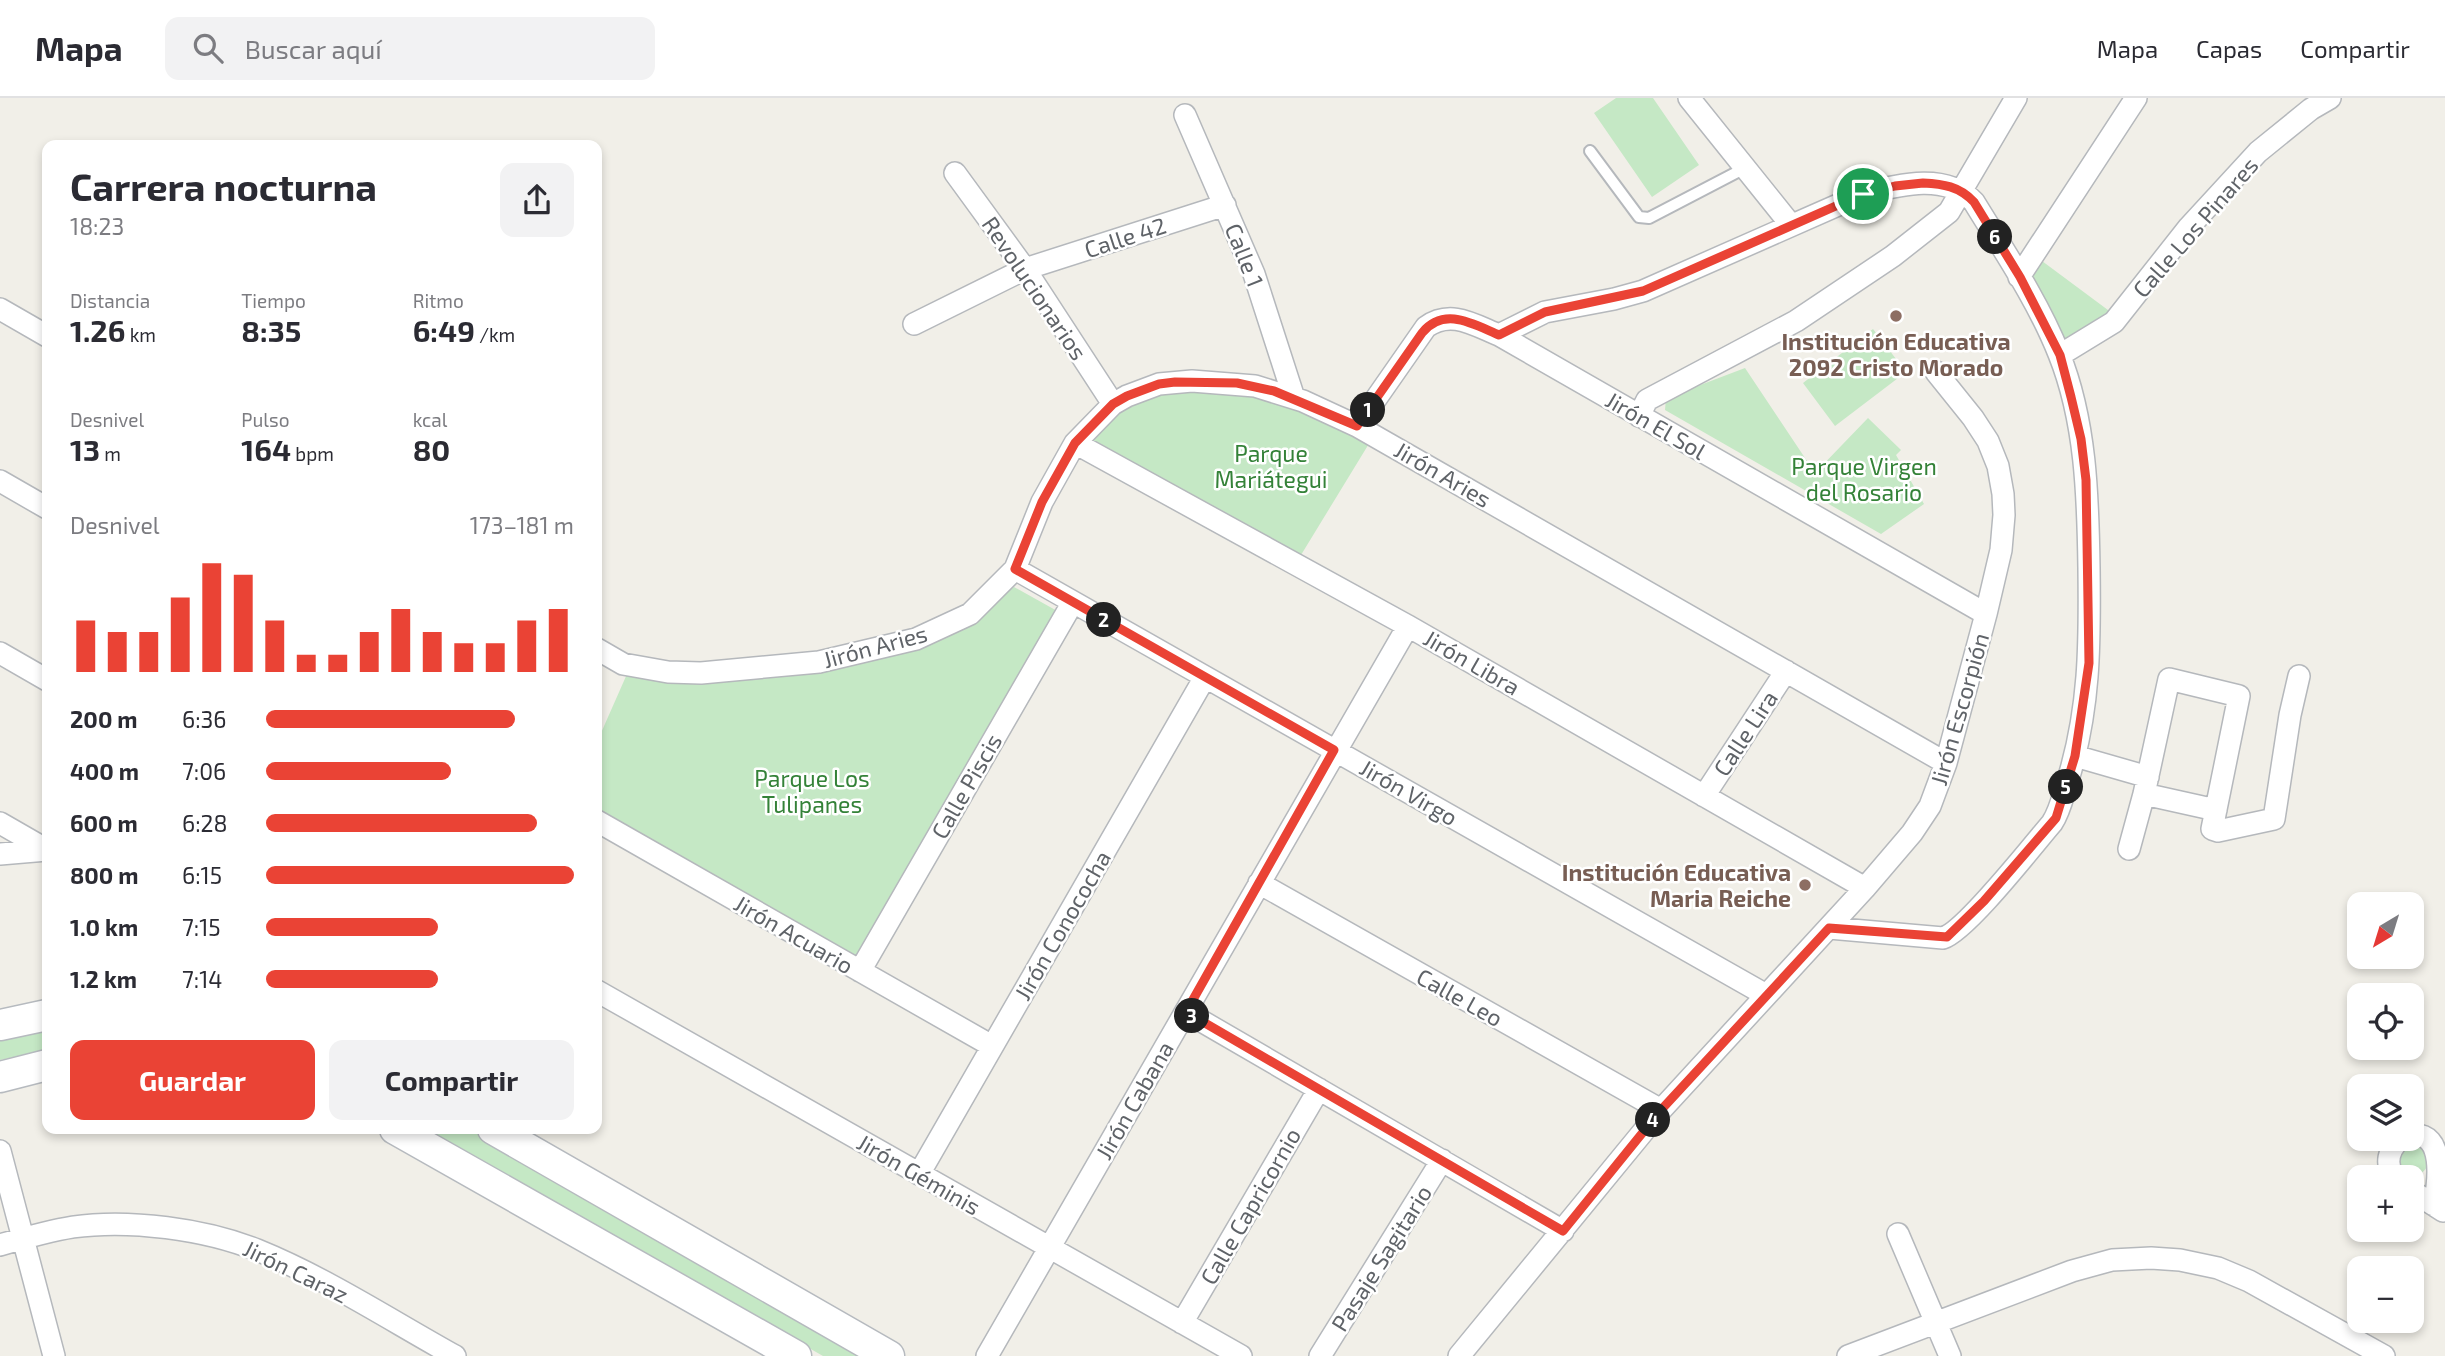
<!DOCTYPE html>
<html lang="es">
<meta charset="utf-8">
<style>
:root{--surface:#fff;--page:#f2f2f3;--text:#2b2b33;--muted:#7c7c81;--line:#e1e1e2;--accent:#ea4335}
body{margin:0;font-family:"Exo 2",sans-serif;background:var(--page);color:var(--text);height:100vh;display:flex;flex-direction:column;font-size:26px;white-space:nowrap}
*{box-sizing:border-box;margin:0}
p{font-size:23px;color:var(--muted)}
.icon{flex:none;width:38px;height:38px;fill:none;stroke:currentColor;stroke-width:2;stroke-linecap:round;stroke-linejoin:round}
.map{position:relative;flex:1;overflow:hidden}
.panel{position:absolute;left:42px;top:42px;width:560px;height:994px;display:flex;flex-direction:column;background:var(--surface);border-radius:14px;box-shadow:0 4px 10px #0003}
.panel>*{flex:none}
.needle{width:46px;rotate:218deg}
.tools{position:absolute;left:2347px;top:794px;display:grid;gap:14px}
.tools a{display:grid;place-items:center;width:77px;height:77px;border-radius:14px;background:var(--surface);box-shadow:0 4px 10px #0003;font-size:35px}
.pin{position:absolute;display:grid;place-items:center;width:60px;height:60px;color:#fff;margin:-30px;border:4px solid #fff;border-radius:50%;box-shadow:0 2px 7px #0007}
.km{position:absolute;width:35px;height:35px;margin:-18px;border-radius:50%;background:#222;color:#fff;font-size:19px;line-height:35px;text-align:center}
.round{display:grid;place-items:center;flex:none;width:74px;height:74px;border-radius:14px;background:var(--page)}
.headline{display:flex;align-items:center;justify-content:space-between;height:119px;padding:0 28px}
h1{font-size:38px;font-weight:700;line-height:52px}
.figures{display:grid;grid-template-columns:repeat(3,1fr);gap:10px;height:119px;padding:7px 28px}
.figures div{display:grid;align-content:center}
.figures b{font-size:30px;font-weight:700}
.figures small{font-size:19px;font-weight:400}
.figures p{font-size:19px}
.chart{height:196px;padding:14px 28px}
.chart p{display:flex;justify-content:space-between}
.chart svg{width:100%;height:126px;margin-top:7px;stroke:var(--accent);stroke-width:6}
.primary-button{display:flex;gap:14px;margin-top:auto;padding:14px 28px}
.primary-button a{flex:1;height:80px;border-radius:14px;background:var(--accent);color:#fff;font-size:28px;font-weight:700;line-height:80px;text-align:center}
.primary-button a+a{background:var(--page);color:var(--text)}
ul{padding:0 28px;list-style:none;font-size:23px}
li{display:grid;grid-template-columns:112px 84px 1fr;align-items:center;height:52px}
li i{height:18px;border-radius:9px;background:var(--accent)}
header{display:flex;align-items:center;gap:42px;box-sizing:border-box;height:98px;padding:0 35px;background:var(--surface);border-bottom:2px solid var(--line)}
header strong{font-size:33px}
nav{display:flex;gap:38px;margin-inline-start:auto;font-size:24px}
.search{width:490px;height:63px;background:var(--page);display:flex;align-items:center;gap:18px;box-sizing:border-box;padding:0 24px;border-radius:14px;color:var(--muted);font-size:26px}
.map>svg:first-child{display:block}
</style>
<header>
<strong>Mapa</strong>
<div class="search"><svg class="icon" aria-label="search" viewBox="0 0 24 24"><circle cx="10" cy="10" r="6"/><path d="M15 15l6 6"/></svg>Buscar aquí</div>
<nav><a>Mapa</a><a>Capas</a><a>Compartir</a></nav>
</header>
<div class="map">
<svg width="2445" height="1258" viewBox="0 0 2445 1258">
<rect width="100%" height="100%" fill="#f1efe8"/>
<path fill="#c5e8c5" d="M1616,0H1653L1699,67L1652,99L1594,15Z
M2042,163L2112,215L2065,246L2028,182Z
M1873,231L1906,274L1835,328L1803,285Z
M1745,270L1815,375L1868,320L1901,352L1896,357L1924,406L1881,436L1665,312L1666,300Z
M1216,292L1270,299L1370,344L1301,457L1089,341L1101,324L1130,306L1167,293Z
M1014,489L1059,514L859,861L597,717V644L627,576L796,571L977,516Z
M47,930V952L0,962V940Z
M425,1031H473L866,1258H823Z
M2400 1063a14 14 0 1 1 28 0a14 14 0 1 1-28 0Z"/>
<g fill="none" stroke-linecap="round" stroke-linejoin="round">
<g stroke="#b5b8bc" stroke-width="14">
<path id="lane" d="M1590,53L1639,119L1649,120L1745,70"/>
</g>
<g stroke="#b5b8bc" stroke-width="24">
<path id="street" d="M1689,0L1791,127
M1185,17L1254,176L1294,300
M955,75L1025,171L1113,306
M2019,179L2136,0
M0,211L47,238
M914,226L1025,171L1225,107
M1499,237L1545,214L1614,201L1643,193L1863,96C1899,87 1945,74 1974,104C2004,153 2038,203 2059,256C2086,323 2088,399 2089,470C2090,546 2090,612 2067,685C2063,698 2060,713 2052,725C2033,747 1966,833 1943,840L1829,830
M2060,257L2114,224L2189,129L2258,54L2311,11L2330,0
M1639,318L1647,302L1796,223L1893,158L1949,114L2016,0
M1357,328L1426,229C1451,211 1474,227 1499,237L1986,516
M1075,345L1408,528L1865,790
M0,383L47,410
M1015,471L1766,897
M597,551L623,566L668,574L701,575L819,564L916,541L970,516L1015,471L1042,404L1075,345L1113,306L1127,298L1159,286L1192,283L1255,288L1303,303L1357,328L1946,665
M0,555L47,582
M2075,658L2148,679
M2144,696L2216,712
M1704,698L1786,573
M597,723L992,948
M0,725L47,752
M2129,751L2144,696L2169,581L2239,598L2212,731L2218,733L2274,721L2290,617L2299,578
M0,756L47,752
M1259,785L1661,1012
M860,873L1073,504
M597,893L1241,1258
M1186,914L1563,1133
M2412,1037C2445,1034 2439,1083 2434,1107
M0,1053L54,1258
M919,1076L1205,579
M2394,1080C2385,1066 2388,1052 2400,1041
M2412,1093L2443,1113
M1898,1136L1950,1258
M0,1147C24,1140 48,1133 73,1129C129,1121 205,1131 257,1152C326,1180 390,1222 455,1258
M1182,1225L1319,991
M987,1258L1408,528
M1320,1258L1442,1062
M1459,1258L1661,1012L1865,790L1912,735L1930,708L1946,665L1986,516L2001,452L2004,417L2003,396L1998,368L1988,343L1973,320L1936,274
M1848,1258L2072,1173L2112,1162L2151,1160L2180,1162L2218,1170L2249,1183L2384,1258"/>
</g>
<g stroke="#b6babf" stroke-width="33">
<path id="secondary" d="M0,927L47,917
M0,979L47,967
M395,1031L796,1258
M493,1031L889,1258"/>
</g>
<use href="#lane" stroke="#fff" stroke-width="10"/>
<use href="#street" stroke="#fff" stroke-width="21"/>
<use href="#secondary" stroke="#fff" stroke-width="30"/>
</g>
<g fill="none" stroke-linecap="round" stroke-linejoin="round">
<g stroke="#fff" stroke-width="14">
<path id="route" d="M1923,85C1943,86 1959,88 1974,104L2020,179L2060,257L2071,299L2081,341L2086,382L2089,565L2075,658L2056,720L1984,803L1947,839L1829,830L1661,1012L1563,1133L1186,914L1334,652L1015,471L1042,404L1075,345L1113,306L1127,298L1159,286L1175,284L1237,285L1274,293L1357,328L1422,235C1444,208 1473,226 1499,237L1545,214L1643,193L1863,96L1895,88Z"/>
</g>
<use href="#route" stroke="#ea4335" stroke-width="9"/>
</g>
<g fill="#8d6e63" stroke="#fff" stroke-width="2.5">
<circle cx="1896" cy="218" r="7"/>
<circle cx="1805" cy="787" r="7"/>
</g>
<g text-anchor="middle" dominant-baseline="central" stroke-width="5" stroke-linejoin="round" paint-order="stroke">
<g font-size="23" fill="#5f6368" stroke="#fff">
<text transform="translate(2195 129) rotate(-49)">Calle Los Pinares</text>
<text transform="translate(1125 139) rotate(-18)">Calle 42</text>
<text transform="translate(1245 157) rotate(68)">Calle 1</text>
<text transform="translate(1035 190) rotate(56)">Revolucionarios</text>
<text transform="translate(1656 327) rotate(30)">Jirón El Sol</text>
<text transform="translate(1443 376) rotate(30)">Jirón Aries</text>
<text transform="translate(875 548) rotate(-15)">Jirón Aries</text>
<text transform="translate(1472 564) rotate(30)">Jirón Libra</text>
<text transform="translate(1959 611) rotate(-74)">Jirón Escorpión</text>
<text transform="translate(1745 635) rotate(-57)">Calle Lira</text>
<text transform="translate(966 688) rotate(-60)">Calle Piscis</text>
<text transform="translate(1409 694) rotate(30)">Jirón Virgo</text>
<text transform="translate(1062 827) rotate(-60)">Jirón Conococha</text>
<text transform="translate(794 836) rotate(30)">Jirón Acuario</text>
<text transform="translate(1460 899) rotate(29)">Calle Leo</text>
<text transform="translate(1134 1002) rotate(-60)">Jirón Cabana</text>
<text transform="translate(919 1076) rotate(30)">Jirón Géminis</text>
<text transform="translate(1250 1108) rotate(-60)">Calle Capricornio</text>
<text transform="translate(1381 1160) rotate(-58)">Pasaje Sagitario</text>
<text transform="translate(296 1173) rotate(26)">Jirón Caraz</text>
</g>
<g font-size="23" font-weight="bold" fill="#785e54" stroke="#fff">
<text x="1896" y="243">Institución Educativa<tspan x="1896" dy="26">2092 Cristo Morado</tspan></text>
<text x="1791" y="774" text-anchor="end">Institución Educativa<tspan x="1791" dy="26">Maria Reiche</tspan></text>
</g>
<g font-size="23" fill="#348238" stroke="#fff">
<text x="1271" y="355">Parque<tspan x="1271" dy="26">Mariátegui</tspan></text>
<text x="1864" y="368">Parque Virgen<tspan x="1864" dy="26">del Rosario</tspan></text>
<text x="812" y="680">Parque Los<tspan x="812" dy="26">Tulipanes</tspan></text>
</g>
</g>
</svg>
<div class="tools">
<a><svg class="needle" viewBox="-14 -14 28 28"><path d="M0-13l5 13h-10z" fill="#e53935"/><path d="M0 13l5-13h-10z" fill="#7c7c81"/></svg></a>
<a><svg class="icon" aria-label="locate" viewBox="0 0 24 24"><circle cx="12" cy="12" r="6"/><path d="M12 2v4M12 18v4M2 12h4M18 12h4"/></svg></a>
<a><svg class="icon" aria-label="layers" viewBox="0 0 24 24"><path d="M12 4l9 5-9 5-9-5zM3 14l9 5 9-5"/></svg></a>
<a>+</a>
<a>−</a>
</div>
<div class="pin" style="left:1863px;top:96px;background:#1e9e55"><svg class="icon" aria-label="arrive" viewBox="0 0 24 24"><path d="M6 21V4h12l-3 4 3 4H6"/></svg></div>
<b class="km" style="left:1368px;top:312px">1</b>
<b class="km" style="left:1104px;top:522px">2</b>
<b class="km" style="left:1192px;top:918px">3</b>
<b class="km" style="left:1653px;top:1022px">4</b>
<b class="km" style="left:2066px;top:689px">5</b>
<b class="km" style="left:1995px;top:139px">6</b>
<section class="panel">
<div class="headline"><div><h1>Carrera nocturna</h1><p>18:23</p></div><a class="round"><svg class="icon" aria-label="share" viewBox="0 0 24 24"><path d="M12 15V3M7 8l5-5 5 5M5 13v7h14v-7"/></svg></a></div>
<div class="figures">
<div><p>Distancia</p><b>1.26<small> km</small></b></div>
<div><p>Tiempo</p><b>8:35</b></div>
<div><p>Ritmo</p><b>6:49<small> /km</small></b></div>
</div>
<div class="figures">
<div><p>Desnivel</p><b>13<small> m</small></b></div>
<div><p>Pulso</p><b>164<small> bpm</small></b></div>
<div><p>kcal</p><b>80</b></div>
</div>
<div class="chart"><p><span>Desnivel</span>173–181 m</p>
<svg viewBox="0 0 160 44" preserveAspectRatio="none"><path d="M5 44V26M15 44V30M25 44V30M35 44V18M45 44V6M55 44V10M65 44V26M75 44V38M85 44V38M95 44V30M105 44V22M115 44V30M125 44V34M135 44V34M145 44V26M155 44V22"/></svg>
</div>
<ul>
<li><b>200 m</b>6:36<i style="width:81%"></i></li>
<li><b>400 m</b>7:06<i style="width:60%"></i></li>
<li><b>600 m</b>6:28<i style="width:88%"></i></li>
<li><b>800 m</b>6:15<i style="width:100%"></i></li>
<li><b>1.0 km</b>7:15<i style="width:56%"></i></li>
<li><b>1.2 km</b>7:14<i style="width:56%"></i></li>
</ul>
<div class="primary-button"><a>Guardar</a><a>Compartir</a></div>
</section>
</div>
